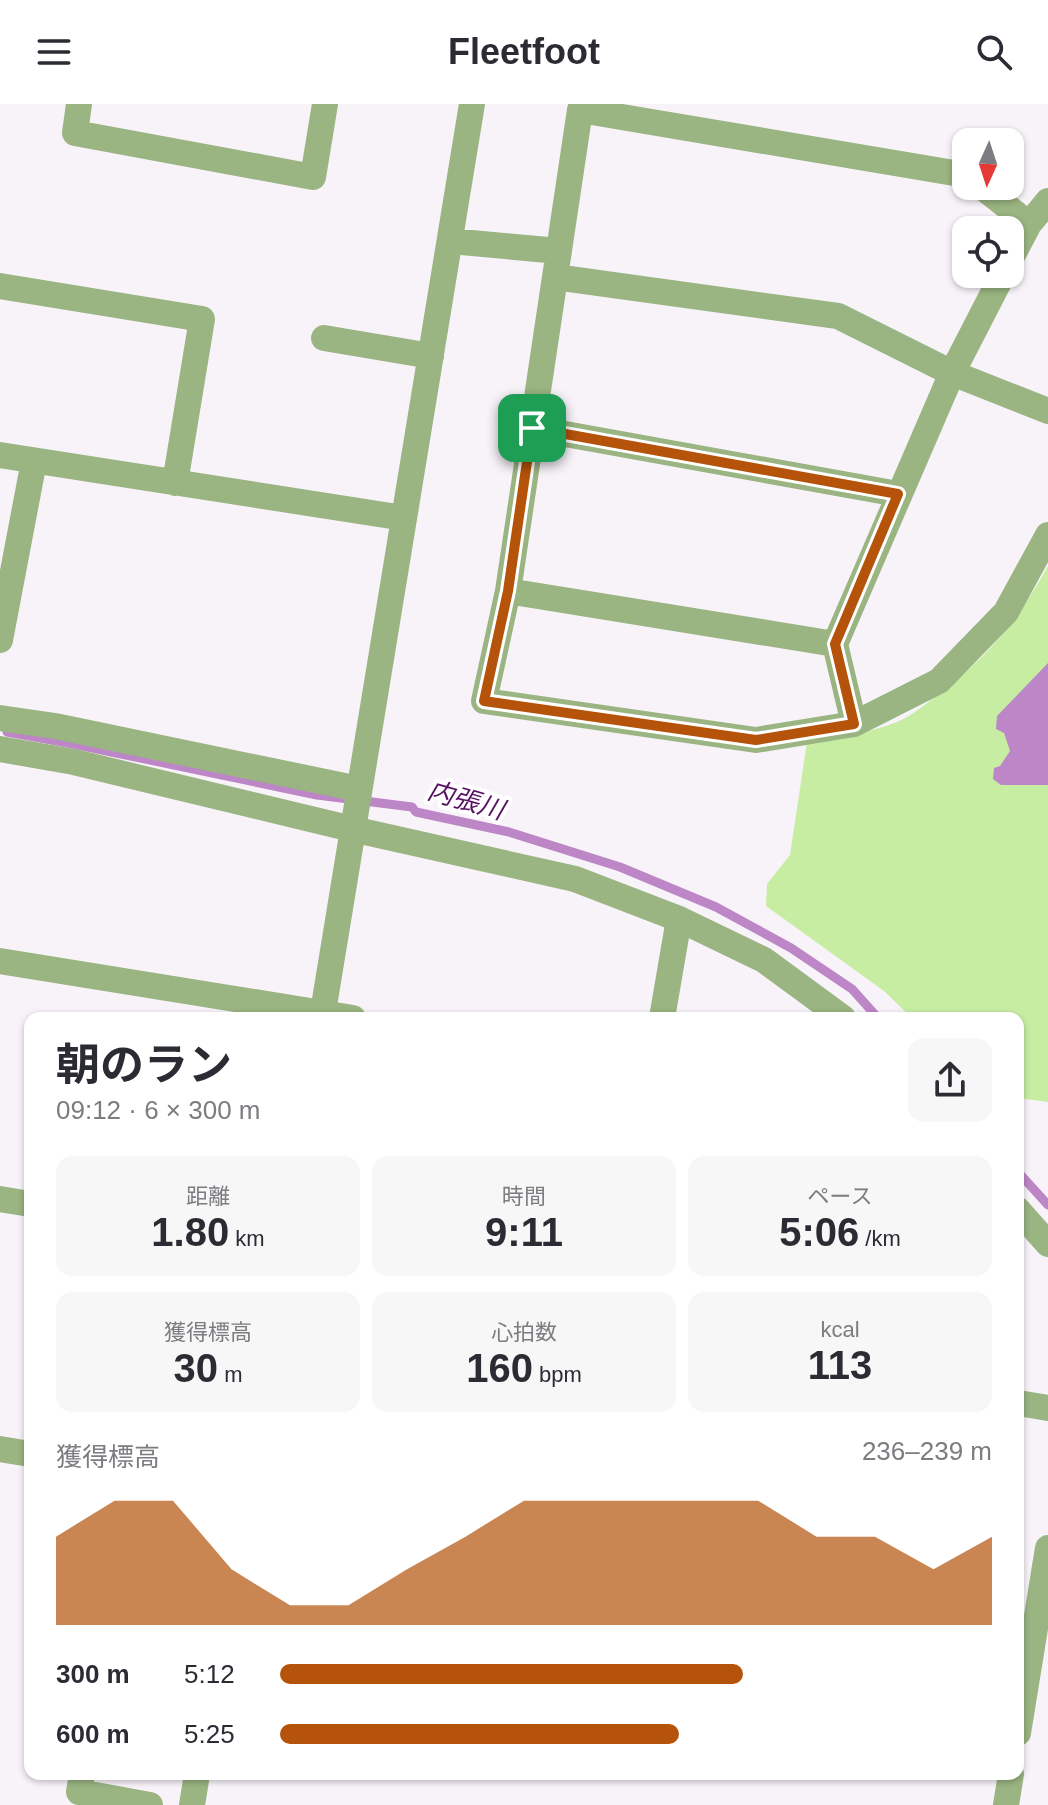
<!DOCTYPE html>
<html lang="ja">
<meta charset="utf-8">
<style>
:root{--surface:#fff;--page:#f7f7f7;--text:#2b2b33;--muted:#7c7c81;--accent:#b45309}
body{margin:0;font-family:Arial,"Noto Sans JP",sans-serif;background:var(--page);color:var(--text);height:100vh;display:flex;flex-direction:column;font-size:30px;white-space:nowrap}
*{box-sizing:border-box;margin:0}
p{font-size:26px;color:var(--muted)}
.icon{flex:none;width:44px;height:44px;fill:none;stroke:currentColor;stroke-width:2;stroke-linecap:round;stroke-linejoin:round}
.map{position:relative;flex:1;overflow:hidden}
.drawer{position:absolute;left:24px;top:908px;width:1000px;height:768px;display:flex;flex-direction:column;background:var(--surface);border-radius:16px;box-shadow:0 2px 6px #0004}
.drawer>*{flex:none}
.needle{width:52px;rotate:183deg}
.buttons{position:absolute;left:952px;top:24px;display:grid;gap:16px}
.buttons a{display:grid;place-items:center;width:72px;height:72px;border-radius:16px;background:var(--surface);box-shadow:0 2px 6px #0004;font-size:40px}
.pin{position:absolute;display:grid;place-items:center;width:68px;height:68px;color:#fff;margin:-34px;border-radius:16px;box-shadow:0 4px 12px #0006}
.round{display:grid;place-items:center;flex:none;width:84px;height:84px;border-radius:16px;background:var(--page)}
.summary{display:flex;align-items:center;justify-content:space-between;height:136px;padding:0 32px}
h1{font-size:44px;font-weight:700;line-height:60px}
.metrics{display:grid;grid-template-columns:repeat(3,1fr);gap:12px;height:136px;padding:8px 32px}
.metrics div{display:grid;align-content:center;border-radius:16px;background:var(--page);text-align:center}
.metrics b{font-size:40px;font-weight:700}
.metrics small{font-size:22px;font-weight:400}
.metrics p{font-size:22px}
.chart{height:224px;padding:16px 32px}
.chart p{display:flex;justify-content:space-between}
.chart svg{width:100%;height:144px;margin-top:8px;fill:var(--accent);opacity:.7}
ul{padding:0 32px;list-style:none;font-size:26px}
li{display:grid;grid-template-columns:128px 96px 1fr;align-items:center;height:60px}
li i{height:20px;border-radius:10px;background:var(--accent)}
header{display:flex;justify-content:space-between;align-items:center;height:104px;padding:0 32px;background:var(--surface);font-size:36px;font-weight:700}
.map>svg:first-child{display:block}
</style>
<header><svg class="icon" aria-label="menu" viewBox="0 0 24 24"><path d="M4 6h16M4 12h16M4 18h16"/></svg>Fleetfoot<svg class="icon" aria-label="search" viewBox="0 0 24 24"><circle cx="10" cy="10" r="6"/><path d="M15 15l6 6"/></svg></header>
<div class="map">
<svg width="1048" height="1701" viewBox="0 0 1048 1701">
<rect width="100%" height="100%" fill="#f8f3f9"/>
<path fill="#c7eda3" d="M1048,462V998L1018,994V914H912L884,887L766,802L767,780L790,751L807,638C837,635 868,629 897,618C911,612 925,601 938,591C988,553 1018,516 1048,462Z"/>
<path fill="#bd86c6" d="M1048,559V681H1001L993,675L994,664L1000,662L1010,647L1004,629L996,625L997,612Z"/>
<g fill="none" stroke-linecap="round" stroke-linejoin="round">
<path stroke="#bd86c6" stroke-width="9" d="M7,628L73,640L317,691L412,703L416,708L509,728L620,763L716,803L791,844L852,885L878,914
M1018,1068L1048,1101"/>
<path stroke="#9ab482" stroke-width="26" d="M79,0L75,29L313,73L325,0
M966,71L580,6L508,487L484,597L756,636L854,620L939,577L1006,508L1048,431
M981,82L1029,120
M450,137L559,147
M1010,156L1029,120L1048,97
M555,173L838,212L952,269L1048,307
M0,182L202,215L175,379
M324,234L431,252
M532,324L898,390
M0,351L404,414
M508,487L835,540L952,269L1003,170
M0,536L34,357
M835,540L854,620
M0,614L55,622L359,685
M0,645L74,658L352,725L575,775L679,815L764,856L843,914
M0,857L353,914
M322,914L472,0
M662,914L679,815
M0,1095L30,1100
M1018,1106L1048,1140
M1018,1299L1048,1304
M0,1345L30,1350
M1018,1629L1048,1444
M82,1670L79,1688L150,1701
M192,1701L197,1670
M1006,1701L1011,1670"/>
</g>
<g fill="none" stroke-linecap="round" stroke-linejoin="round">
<g stroke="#fff" stroke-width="16">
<path id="route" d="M532,324L898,390L835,540L854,620L756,636L484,597L508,487Z"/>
</g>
<use href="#route" stroke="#b45309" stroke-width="10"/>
</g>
<g text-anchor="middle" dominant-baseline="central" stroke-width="8" stroke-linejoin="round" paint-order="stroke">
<g font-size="26" font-style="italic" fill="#571362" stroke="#fff">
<text transform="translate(466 696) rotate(16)">内張川</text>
</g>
</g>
</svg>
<div class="buttons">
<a><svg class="needle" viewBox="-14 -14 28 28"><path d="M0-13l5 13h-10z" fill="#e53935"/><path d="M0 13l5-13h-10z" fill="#7c7c81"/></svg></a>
<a><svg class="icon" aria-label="locate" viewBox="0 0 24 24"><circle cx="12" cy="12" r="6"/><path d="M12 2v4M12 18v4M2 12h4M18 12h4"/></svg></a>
</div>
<div class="pin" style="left:532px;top:324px;background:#1e9e55"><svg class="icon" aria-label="arrive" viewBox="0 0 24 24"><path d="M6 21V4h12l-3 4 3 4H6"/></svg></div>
<section class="drawer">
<div class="summary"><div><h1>朝のラン</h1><p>09:12 · 6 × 300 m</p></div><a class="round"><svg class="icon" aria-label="share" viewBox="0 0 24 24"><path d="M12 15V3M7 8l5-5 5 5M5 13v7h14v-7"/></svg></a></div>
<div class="metrics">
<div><p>距離</p><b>1.80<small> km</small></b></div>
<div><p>時間</p><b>9:11</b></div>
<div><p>ペース</p><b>5:06<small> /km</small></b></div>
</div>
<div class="metrics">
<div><p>獲得標高</p><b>30<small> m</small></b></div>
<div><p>心拍数</p><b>160<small> bpm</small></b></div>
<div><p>kcal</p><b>113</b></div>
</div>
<div class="chart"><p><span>獲得標高</span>236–239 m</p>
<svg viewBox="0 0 160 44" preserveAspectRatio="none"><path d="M0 44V17L10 6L20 6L30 27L40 38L50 38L60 27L70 17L80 6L90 6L100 6L110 6L120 6L130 17L140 17L150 27L160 17V44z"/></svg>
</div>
<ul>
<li><b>300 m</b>5:12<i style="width:65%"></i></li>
<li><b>600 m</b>5:25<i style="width:56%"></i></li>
</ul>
</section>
</div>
